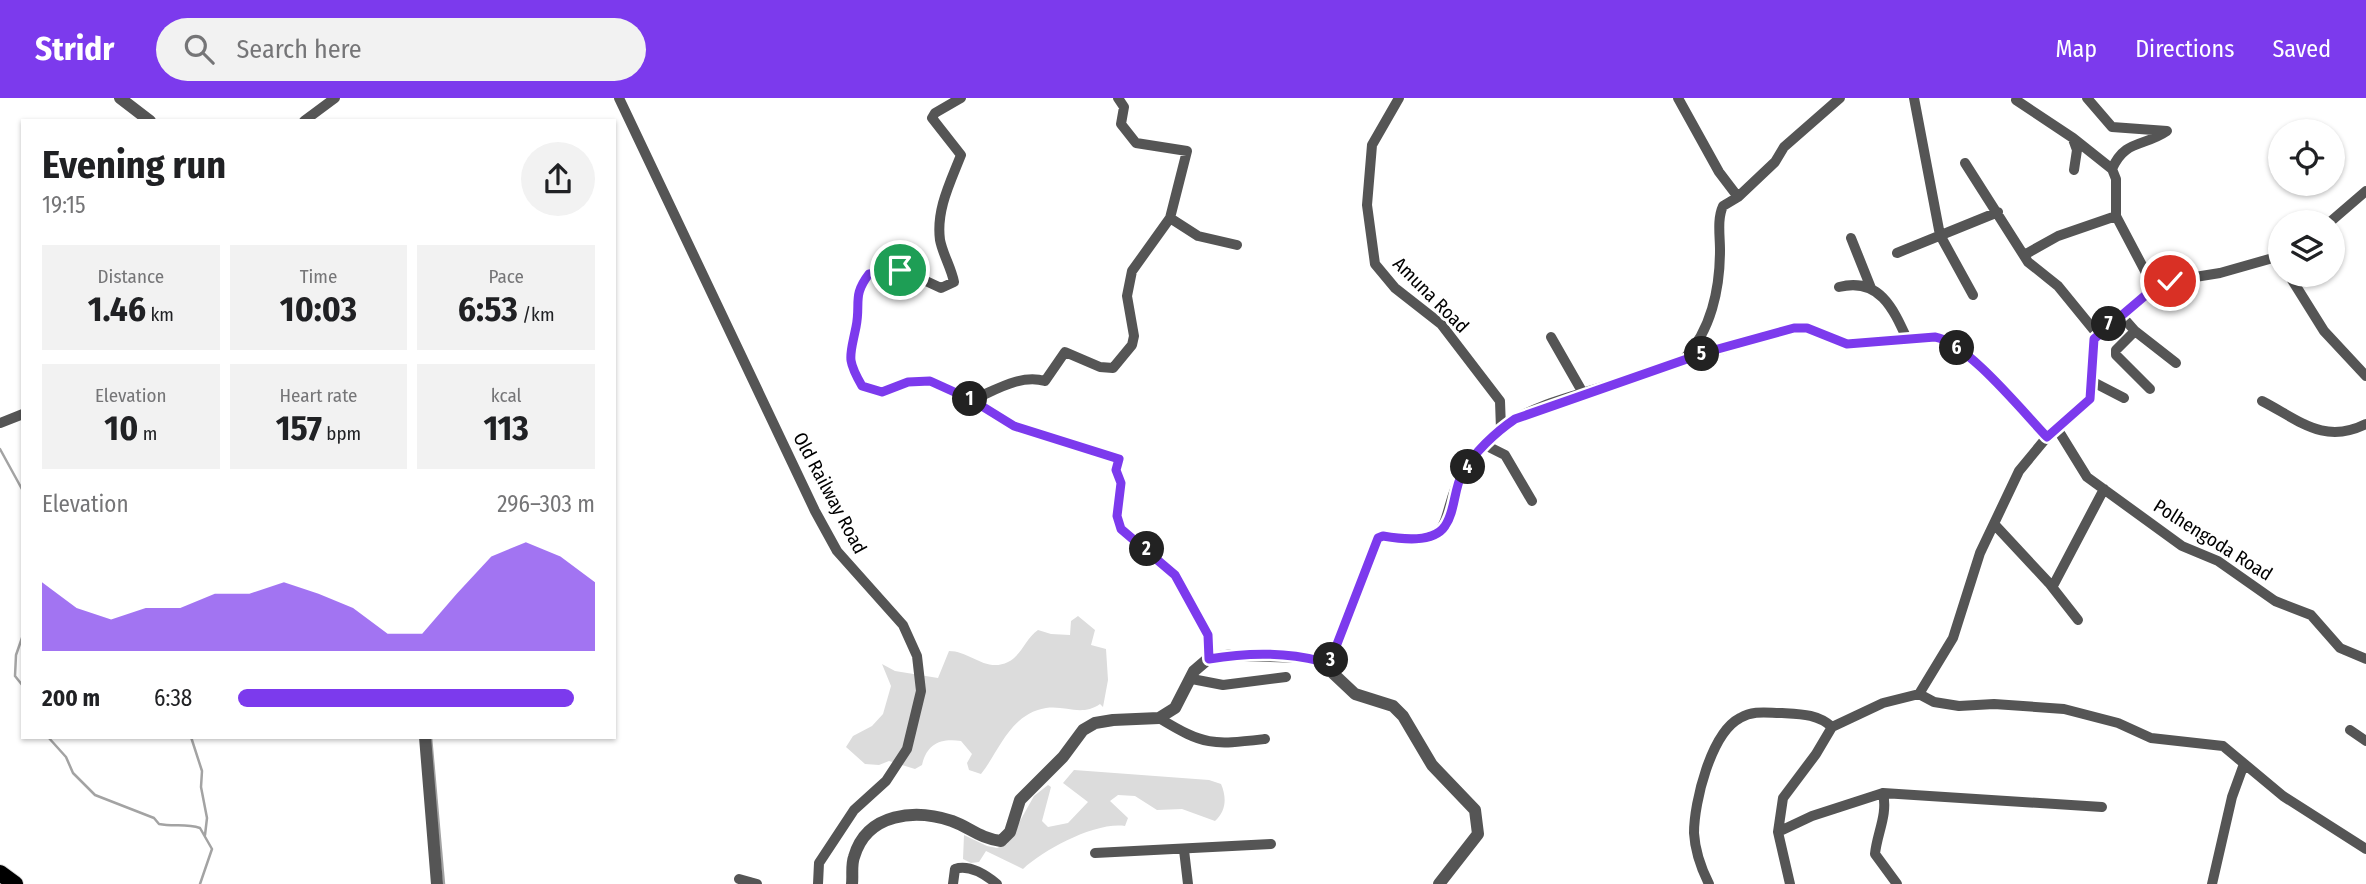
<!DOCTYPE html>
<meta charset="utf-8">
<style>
:root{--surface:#fff;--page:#f2f2f2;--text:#202124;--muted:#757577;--accent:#7c3aed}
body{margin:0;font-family:"Fira Sans Condensed",sans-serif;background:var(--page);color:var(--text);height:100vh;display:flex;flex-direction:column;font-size:26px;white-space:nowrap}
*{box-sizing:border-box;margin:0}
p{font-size:23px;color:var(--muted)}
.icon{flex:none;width:38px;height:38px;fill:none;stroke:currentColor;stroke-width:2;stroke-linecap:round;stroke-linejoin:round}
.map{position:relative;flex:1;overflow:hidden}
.side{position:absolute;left:21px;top:21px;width:595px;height:620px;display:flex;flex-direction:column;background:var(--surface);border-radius:0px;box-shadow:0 2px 5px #0004}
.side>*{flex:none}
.controls{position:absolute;left:2268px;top:21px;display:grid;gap:14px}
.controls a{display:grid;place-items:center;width:77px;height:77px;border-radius:50%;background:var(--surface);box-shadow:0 2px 5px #0004;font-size:35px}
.pin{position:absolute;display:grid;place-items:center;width:60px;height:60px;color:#fff;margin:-30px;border:4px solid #fff;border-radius:50%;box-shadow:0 2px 7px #0007}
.km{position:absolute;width:35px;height:35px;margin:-18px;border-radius:50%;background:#222;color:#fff;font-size:19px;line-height:35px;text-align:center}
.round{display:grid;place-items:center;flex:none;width:74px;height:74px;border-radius:37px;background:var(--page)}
.overview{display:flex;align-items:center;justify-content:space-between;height:119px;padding:0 21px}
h1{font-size:38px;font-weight:700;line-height:52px}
.figures{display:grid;grid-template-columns:repeat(3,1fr);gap:10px;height:119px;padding:7px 21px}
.figures div{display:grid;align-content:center;border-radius:0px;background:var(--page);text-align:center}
.figures b{font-size:35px;font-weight:700}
.figures small{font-size:19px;font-weight:400}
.figures p{font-size:19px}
.chart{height:196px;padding:14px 21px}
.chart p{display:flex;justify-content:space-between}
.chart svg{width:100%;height:126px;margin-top:7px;fill:var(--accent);opacity:.7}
ul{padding:0 21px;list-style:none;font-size:23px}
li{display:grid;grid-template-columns:112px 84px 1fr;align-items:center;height:52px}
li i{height:18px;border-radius:9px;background:var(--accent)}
header{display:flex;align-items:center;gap:42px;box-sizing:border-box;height:98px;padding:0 35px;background:var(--accent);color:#fff}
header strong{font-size:33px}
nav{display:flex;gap:38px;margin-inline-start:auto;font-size:24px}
.search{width:490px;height:63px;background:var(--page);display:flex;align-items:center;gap:18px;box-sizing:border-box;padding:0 24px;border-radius:38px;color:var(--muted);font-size:26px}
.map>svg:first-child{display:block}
</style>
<header>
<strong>Stridr</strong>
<div class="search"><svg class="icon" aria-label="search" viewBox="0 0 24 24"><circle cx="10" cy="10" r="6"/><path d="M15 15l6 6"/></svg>Search here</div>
<nav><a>Map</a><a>Directions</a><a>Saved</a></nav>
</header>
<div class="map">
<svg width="2366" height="786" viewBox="0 0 2366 786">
<rect width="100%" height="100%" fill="#fff"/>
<path fill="#dcdcdc" d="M1078,518L1095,532L1091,547L1106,551L1108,582L1103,609L1100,606C1081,619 1066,607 1046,610C1010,616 1000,652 981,676L969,672L967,665L972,656L961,643C940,640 927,646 922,667L915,671L889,663L879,667L865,666L846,649L853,638L872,628L883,616L891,588L882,566L895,573L938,580L949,553C970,553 986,575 1008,564C1022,557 1025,541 1038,532L1051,536L1070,537L1071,523Z
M1074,672L1209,682L1221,686C1227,700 1226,713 1215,723L1182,711L1157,712L1135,698L1118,697L1110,703L1128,720L1125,728C1095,724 1045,751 1023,771L986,753L979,764L971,765L963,761L964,737L987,748L997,750L1007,746L1034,698L1048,687L1051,689L1042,723L1048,729L1068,725L1088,704L1063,685Z"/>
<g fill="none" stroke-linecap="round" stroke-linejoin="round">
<path stroke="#a3a3a3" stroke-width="2.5" d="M0,351L23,393
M23,537L16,557L15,578L23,588
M48,639L66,659L73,675L95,697L154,720L159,726C174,729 186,725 200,730L212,751L200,786
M191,639L202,673L201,689L207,720L205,737
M431,639L444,786"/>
<g stroke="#dbdbdb" stroke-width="18">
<path id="trunk" d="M0,775L15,786"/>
</g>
<path stroke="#555" stroke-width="10" d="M619,0L815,413L837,453L903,527L917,558L921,593L907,651L886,683L854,712L819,765L818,786
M961,0L935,15L932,20L961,57C950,85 936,112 940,142C943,157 951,169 954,184L941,190L900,171L869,176C852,198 861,205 856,229C850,259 846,260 862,288L882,294L908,284L930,283L972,302L1014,328L1119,361L1116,372L1121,385L1117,418L1121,431L1175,477L1208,536V561
M1118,0L1124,9L1121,26L1136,45L1187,53L1170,120
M1399,0L1372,47L1367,107L1375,166L1395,190L1441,226L1500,303L1501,331
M1678,0L1719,74L1738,99
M1914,0L1940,137L1973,197
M2087,0L2112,29L2167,33C2144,49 2125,41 2112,71
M2016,2L2073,40L2112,71L2116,81V118L2154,190
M304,23L335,0
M2073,41L2077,52L2074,72
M1965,65L2028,164L2058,188L2098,237
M2330,124L2366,93
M1851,140L1871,190
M1897,155L1998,114
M2024,157L2058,138L2116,118
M2289,177L2324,233L2366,278
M1839,189C1879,179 1893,210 1907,241
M2120,216L2135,233L2176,265
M2135,233L2116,252V257L2150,291
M1551,239L1583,295
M1684,261C1711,233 1720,191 1720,152C1720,138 1717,121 1723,108L1738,99L1775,64L1784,49L1840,0
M2091,283L2124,300
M972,302C996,292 1020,276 1045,283L1065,254L1100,269L1113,270L1132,247L1134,238L1127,198L1132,173L1170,120L1198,138L1237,147
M2262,303C2299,322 2324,347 2366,326
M0,325L23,316
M2058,332L2087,379L2182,448L2218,463L2275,503L2311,517L2340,550L2366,561
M1485,347L1505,357L1532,403
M1995,427L2049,485L2054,486L2104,391
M2049,485L2078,522
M1327,572L1378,440L1383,438C1461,453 1437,418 1463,374C1472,359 1488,342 1502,330C1528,308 1582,296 1615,285C1675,266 1733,247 1794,230L1807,231L1847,246L1935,239C1966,244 2024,314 2047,339
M1192,581L1223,587L1286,579
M1919,596L1934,604L1959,608L1994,606L2064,611L2118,625L2151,640L2223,648L2283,698L2366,751
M1159,620C1205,648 1212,647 1265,641
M2350,632L2366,643
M1883,695C1888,717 1877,735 1875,756L1897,786
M1778,734L1812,718L1883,695L2102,709
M1184,752L1188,786
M1095,755L1271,746
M739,781L757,786
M953,786L955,771C970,766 986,777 997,786
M1709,786C1701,770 1695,753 1694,735C1694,704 1711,635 1740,620C1754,612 1767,615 1782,615C1801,616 1818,616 1832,629
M1790,786L1778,734L1783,700L1816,656L1832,629L1883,605L1919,596L1953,540L1980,455L2019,373L2047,339L2090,301L2094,241L2154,190L2170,183L2220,175L2280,158
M2212,786L2232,699L2244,666"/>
<path stroke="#555" stroke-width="12" d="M120,0L150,23
M425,639L437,786
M852,786C853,778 851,767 854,759C867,714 916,711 952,723C971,730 979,740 1001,743L1010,734L1020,702L1063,659L1083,632L1095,625L1113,622L1159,620L1175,610L1194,573L1208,561L1232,557L1304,559L1320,563L1355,596L1393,608L1403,618L1432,667L1475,712L1478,736L1439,786"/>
<use href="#trunk" stroke="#000" stroke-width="16"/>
</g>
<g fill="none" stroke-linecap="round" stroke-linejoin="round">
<g stroke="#fff" stroke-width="14">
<path id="route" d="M900,172L869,176C852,198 861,205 856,229C850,259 846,260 862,288L882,294L908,284L930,283L972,302L1014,328L1119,361L1116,372L1121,385L1117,418L1121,431L1175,477L1208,537L1209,561C1244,555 1285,554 1320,563L1327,572L1378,440L1383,438C1400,441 1433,446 1445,428C1455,414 1454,391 1462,376C1473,355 1496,334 1515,321L1707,254L1794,230H1807L1847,246L1935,239C1966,244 2023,314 2047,339L2090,301L2094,241L2154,190L2170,183"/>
</g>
<use href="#route" stroke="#7c3aed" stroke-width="9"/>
</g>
<g text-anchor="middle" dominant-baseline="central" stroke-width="6" stroke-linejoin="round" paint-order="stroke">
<g font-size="19" fill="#000" stroke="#fff">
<text transform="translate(1431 197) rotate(45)">Amuna Road</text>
<text transform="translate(830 395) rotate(62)">Old Railway Road</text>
<text transform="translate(2213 442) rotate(32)">Polhengoda Road</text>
</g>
</g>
</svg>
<div class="controls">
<a><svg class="icon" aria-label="locate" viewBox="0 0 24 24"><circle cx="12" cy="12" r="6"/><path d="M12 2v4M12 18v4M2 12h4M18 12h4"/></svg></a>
<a><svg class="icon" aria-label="layers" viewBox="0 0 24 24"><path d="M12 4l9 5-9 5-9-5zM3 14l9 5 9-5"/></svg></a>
</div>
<div class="pin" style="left:900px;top:172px;background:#1e9e55"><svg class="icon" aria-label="arrive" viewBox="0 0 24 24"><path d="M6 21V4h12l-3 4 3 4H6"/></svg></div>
<div class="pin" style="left:2170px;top:183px;background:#d93025"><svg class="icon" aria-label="check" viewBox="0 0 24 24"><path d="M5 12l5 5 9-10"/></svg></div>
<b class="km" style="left:970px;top:301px">1</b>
<b class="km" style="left:1147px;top:451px">2</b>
<b class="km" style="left:1331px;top:562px">3</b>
<b class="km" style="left:1468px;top:369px">4</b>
<b class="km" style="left:1702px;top:256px">5</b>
<b class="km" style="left:1957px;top:250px">6</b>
<b class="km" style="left:2109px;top:226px">7</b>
<section class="side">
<div class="overview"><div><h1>Evening run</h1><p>19:15</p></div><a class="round"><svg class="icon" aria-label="share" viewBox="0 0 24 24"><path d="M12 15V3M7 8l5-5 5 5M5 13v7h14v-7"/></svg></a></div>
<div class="figures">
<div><p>Distance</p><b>1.46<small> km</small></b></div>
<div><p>Time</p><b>10:03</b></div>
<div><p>Pace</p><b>6:53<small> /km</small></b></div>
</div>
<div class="figures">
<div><p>Elevation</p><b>10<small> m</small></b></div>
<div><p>Heart rate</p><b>157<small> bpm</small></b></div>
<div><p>kcal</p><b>113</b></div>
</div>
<div class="chart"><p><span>Elevation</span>296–303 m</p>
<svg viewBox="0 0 160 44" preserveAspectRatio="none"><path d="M0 44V20L10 29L20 33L30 29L40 29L50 24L60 24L70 20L80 24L90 29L100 38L110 38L120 24L130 11L140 6L150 11L160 20V44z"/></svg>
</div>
<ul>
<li><b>200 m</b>6:38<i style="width:94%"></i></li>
</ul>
</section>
</div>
